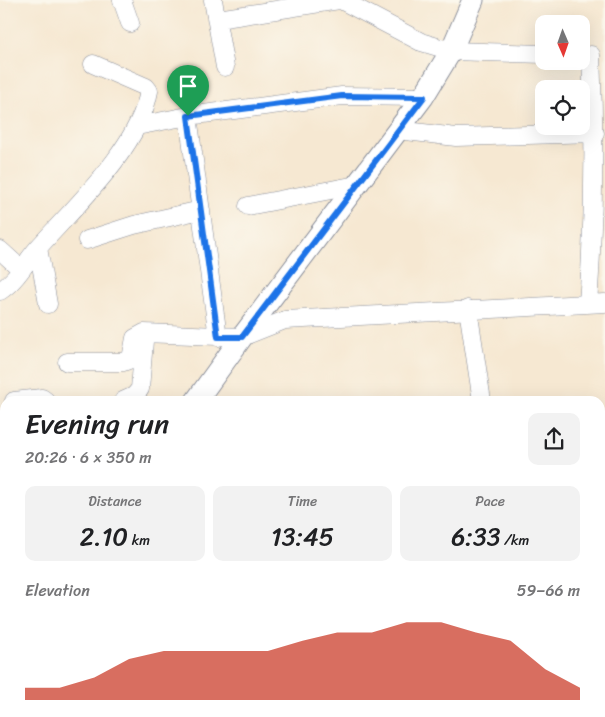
<!DOCTYPE html>
<meta charset="utf-8">
<style>
:root{--surface:#fff;--page:#f2f2f2;--text:#202124;--muted:#757577;--accent:#c8321e}
body{margin:0;font-family:Sriracha,sans-serif;background:var(--page);color:var(--text);height:100vh;display:flex;flex-direction:column;font-size:19px;white-space:nowrap}
*{box-sizing:border-box;margin:0}
p{font-size:16px;color:var(--muted)}
.icon{flex:none;width:28px;height:28px;fill:none;stroke:currentColor;stroke-width:2;stroke-linecap:round;stroke-linejoin:round}
.map{position:relative;flex:1;overflow:hidden}
.side{position:absolute;left:0px;top:396px;width:605px;height:321px;display:flex;flex-direction:column;background:var(--surface);border-radius:15px 15px 0 0;box-shadow:0 5px 20px #0002}
.side>*{flex:none}
.needle{width:32px;rotate:178deg}
.controls{position:absolute;left:535px;top:15px;display:grid;gap:10px}
.controls a{display:grid;place-items:center;width:55px;height:55px;border-radius:10px;background:var(--surface);box-shadow:0 5px 20px #0002;font-size:25px}
.pin{position:absolute;display:grid;place-items:center;width:42px;height:42px;color:#fff;margin:-51px -21px;border-radius:50% 50% 50% 0;rotate:-45deg;box-shadow:0 0 5px #0007}
.pin .icon{rotate:45deg}
.round{display:grid;place-items:center;flex:none;width:52px;height:52px;border-radius:10px;background:var(--page)}
.head{display:flex;align-items:center;justify-content:space-between;height:85px;padding:0 25px}
h1{font-size:28px;font-weight:600;line-height:38px}
.figures{display:grid;grid-template-columns:repeat(3,1fr);gap:8px;height:85px;padding:5px 25px}
.figures div{display:grid;align-content:center;border-radius:10px;background:var(--page);text-align:center}
.figures b{font-size:25px;font-weight:600}
.figures small{font-size:14px;font-weight:400}
.figures p{font-size:14px}
.chart{height:140px;padding:10px 25px}
.chart p{display:flex;justify-content:space-between}
.chart svg{width:100%;height:90px;margin-top:5px;fill:var(--accent);opacity:.7}
.map>svg:first-child{display:block}
</style>
<div class="map">
<svg width="605" height="717" viewBox="0 0 605 717">
<rect width="100%" height="100%" fill="#fbf7ec"/>
<filter id="ink" filterUnits="userSpaceOnUse"><feTurbulence type="fractalNoise" baseFrequency=".02" numOctaves="2"/><feDisplacementMap in="SourceGraphic" scale="10" xChannelSelector="R" yChannelSelector="G"/><feConvolveMatrix kernelMatrix="1 2 1 2 8 2 1 2 1" color-interpolation-filters="sRGB"/></filter>
<filter id="wash" filterUnits="userSpaceOnUse"><feTurbulence type="fractalNoise" baseFrequency=".0096" numOctaves="4" result="noise"/><feDisplacementMap in="SourceGraphic" scale="20" xChannelSelector="R" yChannelSelector="G"/><feGaussianBlur stdDeviation="1.12" result="paint"/><feColorMatrix in="noise" values="0 0 0 0 0 0 0 0 0 0 0 0 0 0 0 0 0 1.4 0 .05"/><feComposite in="paint" operator="in"/></filter>
<g filter="url(#wash)">
<rect width="100%" height="100%" fill="#f6e8d2"/>
</g>
<g filter="url(#ink)">
<g fill="none" stroke-linecap="round" stroke-linejoin="round">
<g stroke="#888c98" stroke-width="19">
<path id="minor" d="M122,0L130,23
M213,0L225,67
M341,0L421,42L451,51L544,54
M218,19L339,0
M188,116L218,337
M137,126L188,116L342,96L423,97
M398,130L456,137L595,133
M248,206L357,185
M87,240L134,225L201,210
M38,248L48,304
M0,250L21,269
M0,291C16,281 25,263 38,248C75,206 139,148 149,91L146,87L93,64
M588,304C594,221 595,138 591,55
M468,309L482,401
M67,362H123L131,359L135,338L144,333L242,337L285,320L605,303
M14,401L42,398L46,401
M123,401L134,396L140,389L144,341
M600,469H605
M0,567L5,571
M600,568L605,569
M449,712L529,717
M202,717L203,712
M364,717L366,712"/>
</g>
<g stroke="#888c98" stroke-width="23">
<path id="major" d="M196,401L242,337L423,97L451,51L473,0
M0,673L5,666"/>
</g>
<use href="#minor" stroke="#fff" stroke-width="18"/>
<use href="#major" stroke="#fff" stroke-width="21"/>
</g>
</g>
<g fill="none" stroke-linecap="round" stroke-linejoin="round" filter="url(#ink)">
<g stroke="#fff" stroke-width="10">
<path id="route" d="M342,96L424,97L242,337H218L188,116Z"/>
</g>
<use href="#route" stroke="#1a73e8" stroke-width="6"/>
</g>
</svg>
<div class="controls">
<a><svg class="needle" viewBox="-14 -14 28 28"><path d="M0-13l5 13h-10z" fill="#e53935"/><path d="M0 13l5-13h-10z" fill="#757577"/></svg></a>
<a><svg class="icon" aria-label="locate" viewBox="0 0 24 24"><circle cx="12" cy="12" r="6"/><path d="M12 2v4M12 18v4M2 12h4M18 12h4"/></svg></a>
</div>
<div class="pin" style="left:188px;top:116px;background:#1e9e55"><svg class="icon" aria-label="arrive" viewBox="0 0 24 24"><path d="M6 21V4h12l-3 4 3 4H6"/></svg></div>
<section class="side">
<div class="head"><div><h1>Evening run</h1><p>20:26 · 6 × 350 m</p></div><a class="round"><svg class="icon" aria-label="share" viewBox="0 0 24 24"><path d="M12 15V3M7 8l5-5 5 5M5 13v7h14v-7"/></svg></a></div>
<div class="figures">
<div><p>Distance</p><b>2.10<small> km</small></b></div>
<div><p>Time</p><b>13:45</b></div>
<div><p>Pace</p><b>6:33<small> /km</small></b></div>
</div>
<div class="chart"><p><span>Elevation</span>59–66 m</p>
<svg viewBox="0 0 160 44" preserveAspectRatio="none"><path d="M0 44V38L10 38L20 33L30 24L40 20L50 20L60 20L70 20L80 15L90 11L100 11L110 6L120 6L130 11L140 15L150 29L160 38V44z"/></svg>
</div>
</section>
</div>
